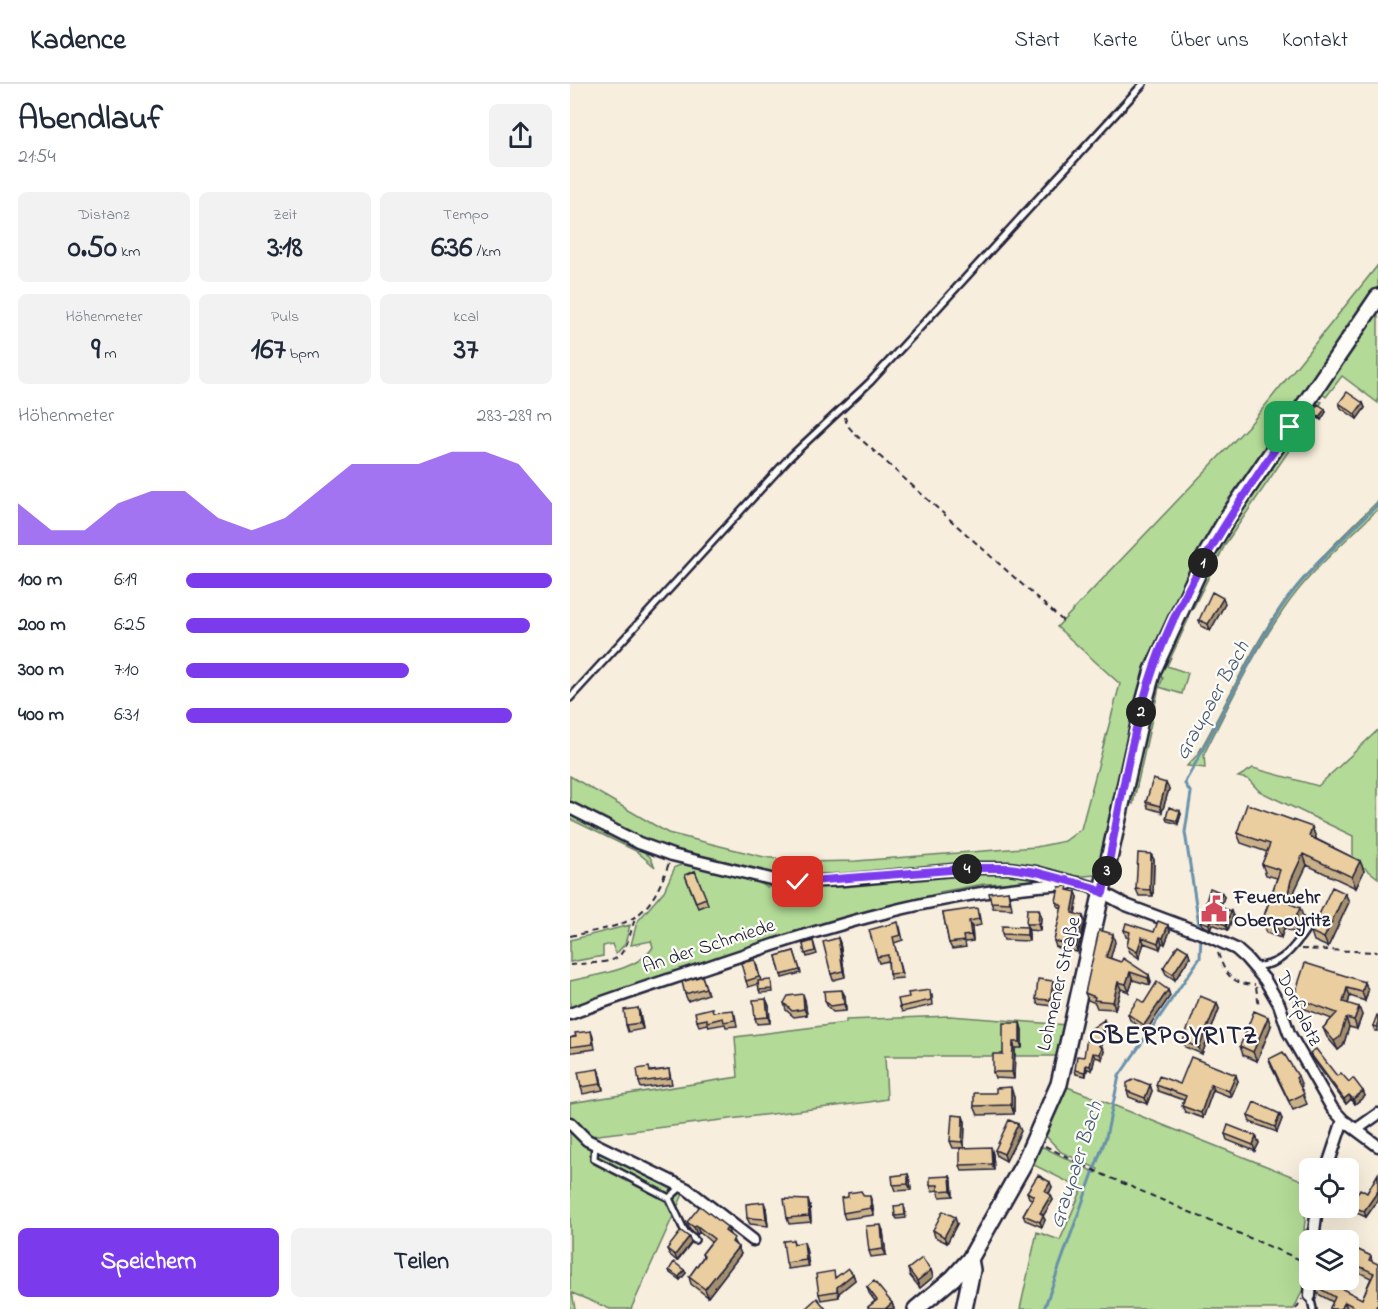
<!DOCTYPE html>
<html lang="de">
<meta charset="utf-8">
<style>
:root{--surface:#fff;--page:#f2f2f3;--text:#1f2937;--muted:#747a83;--line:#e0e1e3;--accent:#7c3aed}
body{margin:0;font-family:"Indie Flower",sans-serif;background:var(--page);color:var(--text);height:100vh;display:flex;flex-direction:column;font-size:22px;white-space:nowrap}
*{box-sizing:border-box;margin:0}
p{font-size:20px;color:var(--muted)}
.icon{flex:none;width:33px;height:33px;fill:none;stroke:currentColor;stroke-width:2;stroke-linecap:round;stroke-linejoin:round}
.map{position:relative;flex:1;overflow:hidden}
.side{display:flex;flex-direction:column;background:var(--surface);width:570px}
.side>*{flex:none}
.buttons{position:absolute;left:729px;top:1074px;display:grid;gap:12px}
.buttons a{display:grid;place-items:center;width:60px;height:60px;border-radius:9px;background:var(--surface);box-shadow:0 6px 24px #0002;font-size:30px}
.pin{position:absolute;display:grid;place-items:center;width:51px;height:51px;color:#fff;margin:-26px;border-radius:12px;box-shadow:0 3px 9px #0006}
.km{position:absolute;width:30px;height:30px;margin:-15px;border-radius:50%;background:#222;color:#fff;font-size:16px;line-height:30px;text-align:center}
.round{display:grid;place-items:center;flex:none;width:63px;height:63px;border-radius:9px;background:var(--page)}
.headline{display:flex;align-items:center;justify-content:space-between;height:102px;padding:0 18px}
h1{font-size:33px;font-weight:700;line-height:45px}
.stats{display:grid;grid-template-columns:repeat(3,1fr);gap:9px;height:102px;padding:6px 18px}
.stats div{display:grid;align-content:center;border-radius:9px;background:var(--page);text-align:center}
.stats b{font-size:30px;font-weight:700}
.stats small{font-size:16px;font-weight:400}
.stats p{font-size:16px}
.chart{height:168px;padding:12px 18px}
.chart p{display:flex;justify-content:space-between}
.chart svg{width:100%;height:108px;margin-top:6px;fill:var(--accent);opacity:.7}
.button{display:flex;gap:12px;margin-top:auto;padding:12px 18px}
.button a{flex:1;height:69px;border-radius:9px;background:var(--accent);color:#fff;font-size:24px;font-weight:700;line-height:69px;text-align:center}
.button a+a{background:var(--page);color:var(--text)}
ul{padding:0 18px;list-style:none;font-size:20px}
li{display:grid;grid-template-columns:96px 72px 1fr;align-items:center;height:45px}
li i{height:15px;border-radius:8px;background:var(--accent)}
header{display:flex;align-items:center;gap:36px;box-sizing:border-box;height:84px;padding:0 30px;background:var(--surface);border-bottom:2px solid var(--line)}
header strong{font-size:28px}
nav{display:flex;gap:33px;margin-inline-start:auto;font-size:21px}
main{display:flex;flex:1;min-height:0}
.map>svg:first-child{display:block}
</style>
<header>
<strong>Kadence</strong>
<nav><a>Start</a><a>Karte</a><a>Über uns</a><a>Kontakt</a></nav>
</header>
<main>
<section class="side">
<div class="headline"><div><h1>Abendlauf</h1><p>21:54</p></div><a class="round"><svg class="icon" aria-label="share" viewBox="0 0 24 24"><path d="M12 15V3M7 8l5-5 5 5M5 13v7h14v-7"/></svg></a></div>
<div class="stats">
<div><p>Distanz</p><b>0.50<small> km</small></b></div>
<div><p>Zeit</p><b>3:18</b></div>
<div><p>Tempo</p><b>6:36<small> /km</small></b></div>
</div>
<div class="stats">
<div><p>Höhenmeter</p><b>9<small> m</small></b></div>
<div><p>Puls</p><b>167<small> bpm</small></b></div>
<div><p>kcal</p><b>37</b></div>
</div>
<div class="chart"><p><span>Höhenmeter</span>283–289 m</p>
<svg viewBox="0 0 160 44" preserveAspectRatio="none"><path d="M0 44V27L10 38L20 38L30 27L40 22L50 22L60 33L70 38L80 33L90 22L100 11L110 11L120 11L130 6L140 6L150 11L160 27V44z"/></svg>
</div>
<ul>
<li><b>100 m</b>6:19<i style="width:100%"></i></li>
<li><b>200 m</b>6:25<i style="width:94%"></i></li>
<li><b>300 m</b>7:10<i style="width:61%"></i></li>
<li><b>400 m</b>6:31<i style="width:89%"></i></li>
</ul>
<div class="button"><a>Speichern</a><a>Teilen</a></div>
</section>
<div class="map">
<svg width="808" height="1225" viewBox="0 0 808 1225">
<rect width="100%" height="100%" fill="#f8eedd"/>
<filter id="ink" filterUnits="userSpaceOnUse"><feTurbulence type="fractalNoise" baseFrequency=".0167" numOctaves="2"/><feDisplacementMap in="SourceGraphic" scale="12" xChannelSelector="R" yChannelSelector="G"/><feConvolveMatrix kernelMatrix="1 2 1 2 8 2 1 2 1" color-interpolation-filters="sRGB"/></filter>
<g filter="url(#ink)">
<path fill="#b3da96" stroke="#6a7e68" stroke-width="1.5" d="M808,181V203L755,281L591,554L532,784L528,791L497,793L464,784L244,795L204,791L74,757L0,720V692L98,749L194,773L233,778L286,777L466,763L495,757L511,745L550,600L487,543L682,338Z
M808,223V319L772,292L756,313L750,308Z
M745,316L752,318L656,459L622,526L617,524L657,444Z
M808,417V425C776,457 739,488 714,525C682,571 659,621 634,670L635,684L617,682L628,670C656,621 679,568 711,522C739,483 775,450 808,417Z
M613,532L619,534L597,582L618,589L612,610L589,603L563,720L558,717L585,601L590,602L593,594L588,592Z
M808,646V794L783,775V752L689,707L678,695L668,693L683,684L748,702Z
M0,728L71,765L80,773L85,783L66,767L0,735Z
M117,779L176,792L197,803L248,802L406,787L440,789L487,797L414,800L370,808L369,813L0,927V897C25,891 69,886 83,863L81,857L61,861L67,838L94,807L105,783Z
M60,841L55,860L46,870L42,860L33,862V872L0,878V856Z
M380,932L497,941L489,972H315L317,1015L299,1018L20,1052L0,1034V1019L168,993L165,953L276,939V936Z
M495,1002L739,1099L734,1146L741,1144L740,1154L733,1151L732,1172L739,1175L737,1196L724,1225H450L467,1148L490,1156L512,1105L460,1079L468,1064L473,1063L526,1089L528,1085L491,1068L475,1051Z
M0,1044L114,1108L61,1225H40L2,1209L5,1225H0Z"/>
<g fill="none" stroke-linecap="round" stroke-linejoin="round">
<path stroke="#6891ac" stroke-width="3" d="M630,847L615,748L621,709L615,700L616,696C649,640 675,579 711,524C737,486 776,453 808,420
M474,1225L536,1053L549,992L630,874L631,853"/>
<g stroke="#22223b" stroke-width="10">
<path id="lane" d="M0,614L219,374L300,298L573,0
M684,882C714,883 727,859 742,837
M25,1060L24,1075L99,1114L111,1103
M99,1114L115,1148L125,1156
M740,1212L743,1225"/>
</g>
<g stroke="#22223b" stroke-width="15">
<path id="street" d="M0,724L69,759L102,771L205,796L228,798L274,796L405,784H439L466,788L522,803L556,821L636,851L666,865L676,874L695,896L709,920L719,949L762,1024L773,1036L808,1062
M0,930C44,913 89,899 134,884C251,844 373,806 498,800
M0,1039L17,1056L117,1105L183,1156
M787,1045L808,1030
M757,1084L773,1036
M743,1156L747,1124
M740,1212L741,1196"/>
</g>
<g stroke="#22223b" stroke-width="20">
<path id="secondary" d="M346,1225L383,1194L400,1175L454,1079L489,1000L573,622L583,586L636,471L658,433L808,213
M394,1225L402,1186L400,1175"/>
</g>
<path stroke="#22223b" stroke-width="2" stroke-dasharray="6 4.5" stroke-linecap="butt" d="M275,333L277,341L286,351L494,538
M0,852C59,840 77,840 99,779
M731,865L808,868
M648,869C655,890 661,900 685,901
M0,881C49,876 51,884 65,834
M686,903L689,923
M475,1062L534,1091L740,1180
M726,1225L732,1215"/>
<use href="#lane" stroke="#fdfcf7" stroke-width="5"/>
<use href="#street" stroke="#fdfcf7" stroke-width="10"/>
<use href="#secondary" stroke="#fdfcf7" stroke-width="15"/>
</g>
<path fill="#cab189" stroke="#22223b" stroke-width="1.5" d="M769,319H793L795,324L787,335L771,324Z
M755,325L756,328L751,336L744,331L743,328Z
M653,514L655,520L640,547L631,542L629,536Z
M599,705L592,728L578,724L576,718Z
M611,730L608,740L597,737L596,734Z
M742,743L746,754V755L790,777L794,787L786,804L737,781L725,806L721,821L734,835L727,850L714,844L711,854L696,849L692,838L707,794L696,791L692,780L697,768L671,759L667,749Z
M581,770L584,776L583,812H569L566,805Z
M125,787L138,820L128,824L115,791Z
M499,806L508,813L505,830L515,837L507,868L486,863L484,857L492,825L488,822L486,817Z
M438,807L440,813L442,825L423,824L421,818Z
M652,809L654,813L650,823L663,832L658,846L642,840L640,845L632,841L630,837Z
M775,809L779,818L758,863L744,857L741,848Z
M373,829L409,830L411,841L402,843L403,857L395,858L396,863L382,865L379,859Z
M471,832L470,847L459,846L456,840Z
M330,843L333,856L324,859L333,894L321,895L319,890L318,877L309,879L307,873Z
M457,843L459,849V857L434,856L432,850Z
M554,846L584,848L600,847L595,860L592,859L590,865L574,859L569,874L560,868L557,862L559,854L556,853Z
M268,854L270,859L275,893L263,896L261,890Z
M243,857L247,870L237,873L233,860Z
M545,858L540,874L579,891L581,899L580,901L563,896L559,908L551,905L545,925L527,924L525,919L518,916L515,909Z
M224,867L231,889L212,894L206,872Z
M618,867L620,873L605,896L596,890L593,884Z
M187,882L191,897L202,899L203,908L190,909L188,900L178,903L176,897Z
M132,892L138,910L118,917L115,910Z
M795,898L798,907L795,917L780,912L778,920L792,931L787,945L779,943L773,962L768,966L757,953L753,944L762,935L727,922L724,913Z
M485,903L482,922L468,920L466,915Z
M598,906L600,912L576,947L560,936L558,930L574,919Z
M362,911L363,921L332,928L330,923L339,913Z
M275,912L276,927L263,928L258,923L255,917Z
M196,915L199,922L200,939L187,940L185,934Z
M235,916L237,931L224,933L216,926L214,919Z
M647,919L649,925L632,970L615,963L613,957Z
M68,924L70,930L73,945L58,948L56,941Z
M144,928L165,931L167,942L156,943L155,940L139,943L138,940L129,942L127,937Z
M808,932V947H805L803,942Z
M534,936L536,940L531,962L534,967L532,975L525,973L522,986L517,985L516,992L506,990L505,986L514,973Z
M450,939L452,946V964H445L444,995L425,994L423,988Z
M701,942L687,977L673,971L670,962Z
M21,947L23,953L25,965L3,968L0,969V954Z
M740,969L767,992L779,998L793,1007L795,1012L785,1020L781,1015L776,1020L742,974Z
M699,975L728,992L732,1002L730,1003L737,1020L723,1026L702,984Z
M28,985L30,991L33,1006L13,1010L11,1003Z
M99,985L102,1000L71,1004L69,998L81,987Z
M668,997L661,1013L643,1006L633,1034L615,1028L612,1022L614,1016L588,1007L586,1001Z
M580,1001L582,1007L577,1020L559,1013L557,1007Z
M426,1009L444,1013V1030L408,1031L404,1022Z
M678,1032L712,1035L707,1048L680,1038Z
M395,1038L394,1064L423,1070L424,1086L392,1087L390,1081L394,1064H383L380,1057Z
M451,1047L436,1077L427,1072L425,1066Z
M655,1050L686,1052L689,1059L685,1067L657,1056Z
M338,1090L340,1097L341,1106L325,1107L323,1101Z
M808,1090V1116L796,1133L782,1127L780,1122L797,1109Z
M380,1092L382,1097L383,1112L370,1113L368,1106L362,1107L360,1101Z
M482,1103L479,1110L483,1116L473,1132L475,1136L472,1143L455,1136L453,1131L462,1115L459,1114L457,1108Z
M294,1112L302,1118L304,1131L275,1135L273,1129Z
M238,1116L240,1122L241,1138L219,1140L217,1134Z
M196,1124L198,1142L180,1140L177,1134Z
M335,1125L336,1134L327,1135L325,1132Z
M117,1138L160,1151L171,1170L138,1213L121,1200L119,1193L133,1173L132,1170L141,1158L129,1148L127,1151L120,1146Z
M387,1140L377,1159L365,1153L363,1146Z
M313,1147L316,1171L301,1173L299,1167Z
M119,1153L121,1159L107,1177L100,1171L97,1165Z
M780,1155L782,1163L801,1172L808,1225H760V1224L763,1218L748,1210L745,1202L792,1215L801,1194L778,1183V1156H768Z
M223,1156L224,1159L236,1164L239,1182L218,1185L216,1179Z
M338,1185L361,1186L363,1193L350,1204L340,1192Z
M99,1186L116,1189L110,1196L100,1189Z
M283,1190L285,1196L269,1209V1213L251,1216L249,1210L266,1193Z
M297,1203L322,1219L324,1225H299L298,1223L305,1217L299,1209Z"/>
<path fill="#a4906f" stroke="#22223b" stroke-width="1.5" d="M793,319L795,324L787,335L785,330Z
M755,325L756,328L751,336L749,333Z
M653,514L655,520L640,547L638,540Z
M596,699L599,705L592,728L590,722Z
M610,727L611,730L608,740L607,737Z
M742,743L746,754L743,763L739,752Z
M581,770L584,776L583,812L580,806Z
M733,770L737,781L725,806L719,828L716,818L721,796Z
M790,777L794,787L786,804L782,793Z
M506,808L508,813L504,835L502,829Z
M652,809L654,813L649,827L647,822Z
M775,809L779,818L758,863L754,854Z
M730,824L734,835L727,850L723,839Z
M469,825L471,832L470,847L468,840Z
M661,827L663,832L658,846L656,841Z
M513,832L515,837L507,868L506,863Z
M710,834L714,844L711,854L707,844Z
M640,835L642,840L640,845L639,840Z
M399,837L402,843L403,857L401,851Z
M598,841L600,847L595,860L593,854Z
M457,843L459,849V857L457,851Z
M543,850L545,858L539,880L536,873Z
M572,853L574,859L569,874L567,868Z
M590,853L592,859L590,865L588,859Z
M268,854L270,859L275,893L273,887Z
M618,867L620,873L605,896L603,890Z
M560,888L563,896L559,908L556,900Z
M579,891L581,899L580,901L578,894Z
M483,897L485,903L482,922L480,916Z
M548,898L551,905L545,925L543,918Z
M795,898L798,907L795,917L792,908Z
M777,904L780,912L776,927L773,918Z
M272,906L275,912L276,927L274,920Z
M598,906L600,912L576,947L574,941Z
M233,910L235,916L237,931L234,925Z
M196,915L199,922L200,939L198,933Z
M647,919L649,925L632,970L629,964Z
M789,923L792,931L787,945L784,936Z
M68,924L70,930L73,945L70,939Z
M698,933L701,942L687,977L683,968Z
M776,934L779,943L773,962L768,966L764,957Z
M534,936L536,940L531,966L529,962Z
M450,939L452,946V964L450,958Z
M443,958L445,964L444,995L442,988Z
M532,963L534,967L532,975L530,970Z
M523,969L525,973L522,986L520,982Z
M516,981L517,985L516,992L515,988Z
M28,985L30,991L33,1006L31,1000Z
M666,991L668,997L661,1013L659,1007Z
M641,1000L643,1006L633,1034L631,1029Z
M580,1001L582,1007L577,1020L575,1014Z
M441,1003L444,1013V1030L441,1021Z
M793,1007L795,1012L785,1020L783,1015Z
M779,1011L781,1015L776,1020L774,1015Z
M710,1030L712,1035L707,1048L705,1043Z
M393,1032L395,1038L394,1064L392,1058Z
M448,1040L451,1047L436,1077L434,1070Z
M686,1052L689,1059L685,1067L683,1061Z
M421,1063L423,1070L424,1086L422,1080Z
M338,1090L340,1097L341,1106L338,1100Z
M380,1092L382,1097L383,1112L381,1106Z
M480,1098L482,1103L477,1113L475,1107Z
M808,1107V1116L796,1133L794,1127Z
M481,1111L483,1116L473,1132L475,1136L472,1143L470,1138V1129Z
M300,1112L302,1118L304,1131L301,1124Z
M238,1116L240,1122L241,1138L239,1132Z
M194,1118L196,1124L198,1142L196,1135Z
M385,1133L387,1140L377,1159L374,1153Z
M126,1141L129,1148L127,1151L124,1143Z
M311,1141L313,1147L316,1171L313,1165Z
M157,1143L160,1151L155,1147Z
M119,1153L121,1159L107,1177L105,1171Z
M780,1155L782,1162L780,1168L778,1164V1157Z
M234,1158L236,1164L239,1182L236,1176Z
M168,1163L171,1170L138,1213L135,1205Z
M114,1186L116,1189L110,1196L109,1193Z
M361,1186L363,1193L350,1204L347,1197Z
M283,1190L285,1196L269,1209V1213L267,1203Z
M775,1218L777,1225H771Z
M322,1219L324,1225H315Z"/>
<path fill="#ebce9f" stroke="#22223b" stroke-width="1.5" d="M777,308L793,319L785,330L769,319Z
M748,320L755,325L749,333L743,328Z
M642,508L653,514L638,540L629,536Z
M583,695L596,699L590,722L576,718Z
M677,720L742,743L739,752L790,777L782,793L733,770L721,796L716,818L730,824L723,839L710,834L707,844L692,838L710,786L692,780L700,760L667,749Z
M599,723L610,727L607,737L596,734Z
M568,769L581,770L580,806L566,805Z
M125,787L136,814L126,818L115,791Z
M498,802L497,806L506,808L502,829L513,832L506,863L484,857L492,822L486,817L489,803Z
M762,803L775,809L754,854L741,848Z
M640,804L652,809L647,822L661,827L656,841L640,835L639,840L630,837Z
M438,807L440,819L421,818L419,809Z
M407,824L409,835L399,837L401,851L393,852L394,857L379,859L373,829Z
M457,825H469L468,840H456Z
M588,837L598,841L593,854L590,853L588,859L572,853L567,868L557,862L560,848L554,846L556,839L584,848Z
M328,838L331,851L323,853L331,889L319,890L318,871L307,873L299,846Z
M432,842L457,843V851L432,850Z
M529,846L543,850L536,873L551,878L553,874L579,891L578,894L560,888L556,900L548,898L543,918L524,916L525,913L515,909Z
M268,854L273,887L261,890L253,858Z
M243,857L245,867L235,870L233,860Z
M608,861L618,867L603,890L593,884Z
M224,867L230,886L211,891L206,872Z
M185,876L189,893L176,897L171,879Z
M735,879L795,898L792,908L777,904L773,918L789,923L784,936L776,934L770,953L764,957L753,944L767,929L724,913Z
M132,892L136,904L115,910L112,898Z
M468,895L483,897L480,916L466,915Z
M201,896L202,905L189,906L188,897Z
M587,898L598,906L574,941L558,930L568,915L574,919Z
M272,906L274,920L261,922L255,917L254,907Z
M360,906L361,916L330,923L328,915L339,913L338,909Z
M233,910L234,925L222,927L214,919L218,912Z
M630,912L647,919L629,964L613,957Z
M196,915L198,933L185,934L183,916Z
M68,924L70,939L56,941L54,926Z
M142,924L143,928L163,926L165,936L154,938L153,934L137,938V935L127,937L125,928Z
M684,927L698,933L683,968L670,962Z
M807,931L808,932V943L803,942Z
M534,936L529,962L532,963L530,970L523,969L520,982L516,981L515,988L505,986L507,972L514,973L518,947Z
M433,939H450V958H443L442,988H423V970H433Z
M21,947L23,960L0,963V954L6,953L5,949Z
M746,965L767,992L771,989L779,998L783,994L793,1007L783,1015L779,1011L774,1015L740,969Z
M713,968L728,992L726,994L734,1010L719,1017L699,975Z
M621,973L666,991L659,1007L641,1000L631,1029L612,1022L616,1012L586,1001L589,992L610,1000Z
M79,983L80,988L99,985L100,994L69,998L67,985Z
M28,985L31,1000L11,1003L8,988Z
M565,995L580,1001L575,1014L557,1007V999Z
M441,1003V1021L404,1022V1009H426V1004Z
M684,1018L710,1030L705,1043L678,1032Z
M382,1031L393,1032L392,1058L380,1057Z
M439,1036L448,1040L434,1070L425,1066Z
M658,1041L686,1052L683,1061L655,1050Z
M421,1063L422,1080L390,1081V1064Z
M338,1090V1100L323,1101L322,1092Z
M808,1090V1107L794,1127L780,1122L790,1105L797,1109Z
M468,1091L480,1098L475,1107L481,1111L470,1129L473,1131L470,1138L453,1131L464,1112L457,1108Z
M380,1092L381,1106L368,1107V1101H360V1093Z
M291,1107L294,1112H300L301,1124L273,1129L271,1114L278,1113V1109Z
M214,1115L238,1116L239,1132L217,1134Z
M194,1118L196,1135L177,1134L176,1120Z
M334,1121L335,1131L325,1132L324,1122Z
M130,1122L157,1143L155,1147L164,1154L162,1158L168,1163L135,1205L119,1193L134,1172L132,1170L144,1155L126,1141L124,1143L117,1138Z
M373,1127L385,1133L374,1153L363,1146Z
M311,1141L313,1165L299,1167L296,1142Z
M111,1147L119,1153L105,1171L97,1165Z
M770,1150L780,1155L778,1157L754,1156L757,1151L768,1156Z
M223,1156L224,1160L234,1158L236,1176L216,1179L213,1157Z
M778,1161L801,1172L799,1176L808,1180V1219L805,1225H788L775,1218L771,1225H762L760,1224L765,1213L745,1202V1196H755L792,1215L804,1189L778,1177Z
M352,1174L361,1186L347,1197L338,1185Z
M104,1178L114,1186L109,1193L99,1186Z
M278,1184L283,1190L267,1203V1207L249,1210L246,1190L264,1187L265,1194Z
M304,1197L322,1219L315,1225H300L298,1223L307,1216L297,1203Z
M247,1214L256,1225H235Z"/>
</g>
<g fill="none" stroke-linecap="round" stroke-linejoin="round" filter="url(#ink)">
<g stroke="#fff" stroke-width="12">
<path id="route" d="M228,798L405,784H439L466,788L522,803L533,809C548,734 559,655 584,583C615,496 668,419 720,343"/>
</g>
<use href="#route" stroke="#7c3aed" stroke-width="8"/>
</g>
<defs>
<g id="civic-bare" transform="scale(2.07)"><path d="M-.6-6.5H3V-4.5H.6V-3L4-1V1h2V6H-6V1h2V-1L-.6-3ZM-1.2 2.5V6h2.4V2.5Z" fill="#d1495b" stroke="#fdfcf7" stroke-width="2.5" paint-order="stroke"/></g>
</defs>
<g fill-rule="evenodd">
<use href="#civic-bare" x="644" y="825"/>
</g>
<g text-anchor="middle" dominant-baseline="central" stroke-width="4.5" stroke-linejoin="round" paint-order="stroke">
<g font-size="20" font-weight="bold" fill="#22223b" stroke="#fdfcf7" text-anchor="start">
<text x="664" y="814">Feuerwehr<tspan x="664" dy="23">Oberpoyritz</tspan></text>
</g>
<g font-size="20" fill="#22223b" stroke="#fdfcf7">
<text transform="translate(139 863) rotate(-18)">An der Schmiede</text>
<text transform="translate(490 900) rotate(-77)">Lohmener Straße</text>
<text transform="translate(728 925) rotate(64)">Dorfplatz</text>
</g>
<g font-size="21" font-style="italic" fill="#455a74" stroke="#fdfcf7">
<text transform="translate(643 617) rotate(-61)">Graupaer Bach</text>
<text transform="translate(507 1081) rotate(-72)">Graupaer Bach</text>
</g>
<g font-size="26" font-weight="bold" letter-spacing="1.5" fill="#22223b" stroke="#fdfcf7">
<text x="604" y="953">OBERPOYRITZ</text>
</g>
</g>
</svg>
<div class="buttons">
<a><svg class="icon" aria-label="locate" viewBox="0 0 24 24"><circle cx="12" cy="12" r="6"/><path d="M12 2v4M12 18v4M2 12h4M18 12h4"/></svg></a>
<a><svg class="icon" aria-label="layers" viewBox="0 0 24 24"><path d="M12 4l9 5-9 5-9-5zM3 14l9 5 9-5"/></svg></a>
</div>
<div class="pin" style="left:720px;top:343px;background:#1e9e55"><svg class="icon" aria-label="arrive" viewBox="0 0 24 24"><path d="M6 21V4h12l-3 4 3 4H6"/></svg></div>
<div class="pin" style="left:228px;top:798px;background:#d93025"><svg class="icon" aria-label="check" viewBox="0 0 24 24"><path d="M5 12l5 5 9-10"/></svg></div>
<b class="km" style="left:633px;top:479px">1</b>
<b class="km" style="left:571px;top:628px">2</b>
<b class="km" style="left:537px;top:787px">3</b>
<b class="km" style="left:397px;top:785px">4</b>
</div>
</main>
